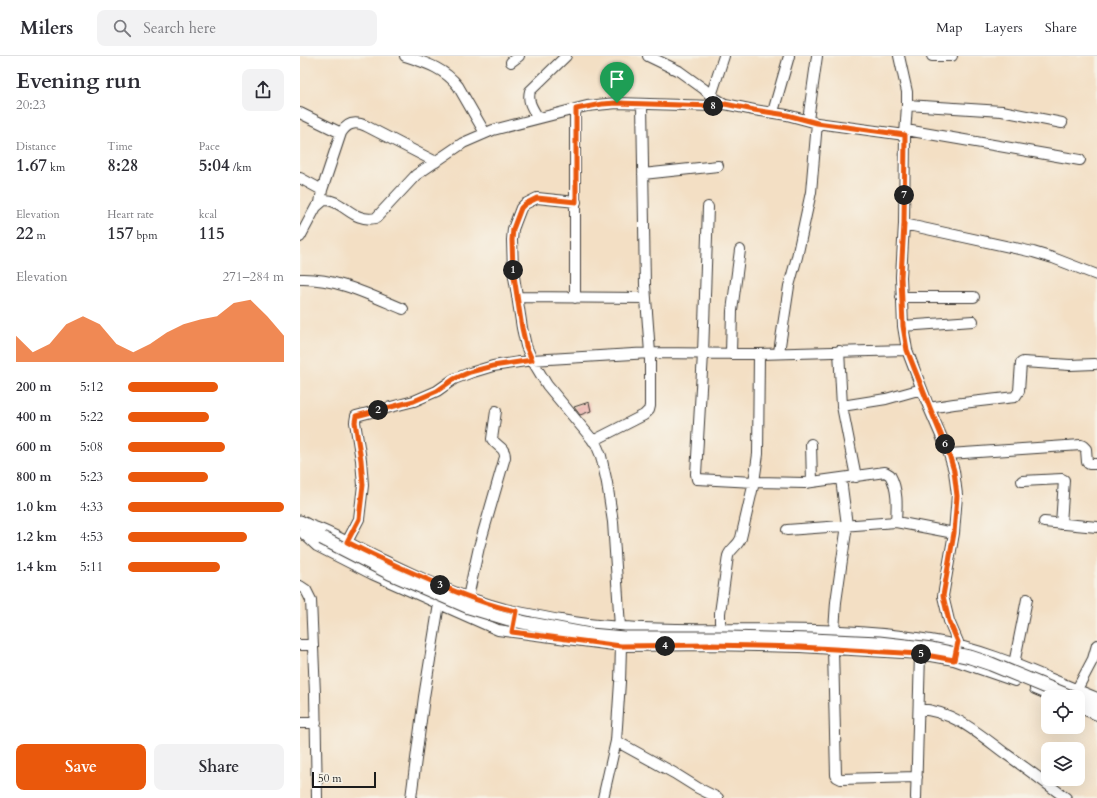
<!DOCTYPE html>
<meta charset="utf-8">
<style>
:root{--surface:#fff;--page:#f2f2f3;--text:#2b2b33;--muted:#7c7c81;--line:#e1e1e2;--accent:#ea580c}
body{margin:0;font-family:Cardo,serif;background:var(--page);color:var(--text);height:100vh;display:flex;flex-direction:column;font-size:15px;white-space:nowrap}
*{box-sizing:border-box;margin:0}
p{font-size:13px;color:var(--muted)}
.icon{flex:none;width:22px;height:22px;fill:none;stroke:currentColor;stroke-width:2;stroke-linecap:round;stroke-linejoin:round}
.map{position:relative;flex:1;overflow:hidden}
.panel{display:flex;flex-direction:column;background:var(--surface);width:300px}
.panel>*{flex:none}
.controls{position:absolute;left:741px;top:634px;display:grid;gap:8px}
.controls a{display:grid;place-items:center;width:44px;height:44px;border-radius:8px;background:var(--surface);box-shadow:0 4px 16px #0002;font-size:20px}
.scale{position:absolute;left:12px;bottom:10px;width:64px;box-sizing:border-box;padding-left:4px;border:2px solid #1c1c1c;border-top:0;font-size:11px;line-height:14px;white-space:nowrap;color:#1c1c1c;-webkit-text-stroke:3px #f7f3e8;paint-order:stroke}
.pin{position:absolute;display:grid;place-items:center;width:34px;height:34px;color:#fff;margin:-41px -17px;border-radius:50% 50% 50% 0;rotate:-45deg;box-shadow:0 0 4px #0007}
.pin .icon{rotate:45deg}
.km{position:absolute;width:20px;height:20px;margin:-10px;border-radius:50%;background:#222;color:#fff;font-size:11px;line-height:20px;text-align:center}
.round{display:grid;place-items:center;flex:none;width:42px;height:42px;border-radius:8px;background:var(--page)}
.overview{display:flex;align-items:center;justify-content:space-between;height:68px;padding:0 16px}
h1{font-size:22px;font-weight:700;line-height:30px}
.metrics{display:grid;grid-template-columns:repeat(3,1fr);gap:6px;height:68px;padding:4px 16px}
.metrics div{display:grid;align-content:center}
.metrics b{font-size:17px;font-weight:700}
.metrics small{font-size:11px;font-weight:400}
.metrics p{font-size:11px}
.chart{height:112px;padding:8px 16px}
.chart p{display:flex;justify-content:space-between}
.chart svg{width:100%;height:72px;margin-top:4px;fill:var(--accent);opacity:.7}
.action{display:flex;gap:8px;margin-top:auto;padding:8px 16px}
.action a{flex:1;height:46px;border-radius:8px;background:var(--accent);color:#fff;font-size:16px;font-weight:700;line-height:46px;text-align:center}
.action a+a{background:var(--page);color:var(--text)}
ul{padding:0 16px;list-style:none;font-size:13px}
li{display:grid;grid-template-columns:64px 48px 1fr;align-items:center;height:30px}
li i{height:10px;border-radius:5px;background:var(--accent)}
header{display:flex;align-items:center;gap:24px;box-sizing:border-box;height:56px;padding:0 20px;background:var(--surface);border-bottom:1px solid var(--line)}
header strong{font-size:19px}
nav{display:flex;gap:22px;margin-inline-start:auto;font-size:14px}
.search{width:280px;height:36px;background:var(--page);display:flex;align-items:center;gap:10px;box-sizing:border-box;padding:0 14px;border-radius:8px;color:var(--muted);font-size:15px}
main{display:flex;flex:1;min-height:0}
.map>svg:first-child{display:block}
</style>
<header>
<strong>Milers</strong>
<div class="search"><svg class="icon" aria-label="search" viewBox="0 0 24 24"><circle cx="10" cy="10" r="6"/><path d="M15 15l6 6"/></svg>Search here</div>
<nav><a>Map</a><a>Layers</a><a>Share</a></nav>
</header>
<main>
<section class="panel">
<div class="overview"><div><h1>Evening run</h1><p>20:23</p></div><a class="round"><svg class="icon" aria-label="share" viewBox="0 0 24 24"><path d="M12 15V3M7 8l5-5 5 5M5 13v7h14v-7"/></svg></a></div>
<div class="metrics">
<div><p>Distance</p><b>1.67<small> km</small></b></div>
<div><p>Time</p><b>8:28</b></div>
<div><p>Pace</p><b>5:04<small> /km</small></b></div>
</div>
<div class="metrics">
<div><p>Elevation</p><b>22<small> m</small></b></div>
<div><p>Heart rate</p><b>157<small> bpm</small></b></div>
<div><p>kcal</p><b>115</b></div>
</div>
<div class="chart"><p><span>Elevation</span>271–284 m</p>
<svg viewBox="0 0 160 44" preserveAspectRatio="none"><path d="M0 44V28L10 38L20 33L30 21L40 16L50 21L60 33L70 38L80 33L90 26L100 21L110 18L120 16L130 8L140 6L150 16L160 28V44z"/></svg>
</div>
<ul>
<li><b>200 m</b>5:12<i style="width:58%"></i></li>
<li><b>400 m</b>5:22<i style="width:52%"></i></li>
<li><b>600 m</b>5:08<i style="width:62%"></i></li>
<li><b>800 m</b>5:23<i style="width:51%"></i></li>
<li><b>1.0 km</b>4:33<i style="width:100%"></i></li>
<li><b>1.2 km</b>4:53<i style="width:76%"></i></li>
<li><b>1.4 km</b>5:11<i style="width:59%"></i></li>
</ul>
<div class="action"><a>Save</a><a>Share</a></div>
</section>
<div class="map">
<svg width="797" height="742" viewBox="0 0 797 742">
<rect width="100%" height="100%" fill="#f7f3e8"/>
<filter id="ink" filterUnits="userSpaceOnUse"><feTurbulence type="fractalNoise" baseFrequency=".025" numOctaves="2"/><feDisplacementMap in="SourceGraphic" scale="8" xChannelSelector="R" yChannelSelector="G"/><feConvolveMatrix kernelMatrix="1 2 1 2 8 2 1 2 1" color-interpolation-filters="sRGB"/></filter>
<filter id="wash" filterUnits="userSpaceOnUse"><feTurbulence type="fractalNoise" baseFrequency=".012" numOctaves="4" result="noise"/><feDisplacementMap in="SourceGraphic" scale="16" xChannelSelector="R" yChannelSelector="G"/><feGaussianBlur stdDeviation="0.9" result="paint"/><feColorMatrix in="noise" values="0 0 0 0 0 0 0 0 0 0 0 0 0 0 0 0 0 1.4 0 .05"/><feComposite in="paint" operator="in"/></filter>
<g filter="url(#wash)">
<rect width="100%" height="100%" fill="#f3dfc4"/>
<g id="blocks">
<path fill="#e9a5a1" d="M289,346L291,355L280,359L274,351Z"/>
</g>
</g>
<g filter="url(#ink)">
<use href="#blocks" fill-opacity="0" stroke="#3c3935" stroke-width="1"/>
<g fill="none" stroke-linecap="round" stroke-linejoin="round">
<g stroke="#3c3935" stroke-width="12">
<path id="minor" d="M105,0C126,7 144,12 158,30L185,77
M348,0L379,15L404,33L411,40L425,48L454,54L487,59L517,67L605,79
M599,0L607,36V49L605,79L604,168L601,221L603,270L607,294L629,352L649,398L654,415L657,439L654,477L643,540L649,565L658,586L657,594
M632,0H652
M211,6L219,0
M411,40L424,0
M607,49L702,55L762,67
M473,56L489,0
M0,57L41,77
M238,62C233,53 227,46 230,35L266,0
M508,64L517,0
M606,74L780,104
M343,118L418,110
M0,122L22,134
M276,146L237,142L225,148L221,152L213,173L212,184L213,214L222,272L226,290L232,304L247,329L296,388L301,400L307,427L313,466L320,571
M20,147L22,134L41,77C47,67 55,65 66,70L136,106
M408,151L403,298L396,418L397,423L454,426L505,427L585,416L590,419C598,433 597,450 596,466
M604,168L733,196L753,202L797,219
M0,181L16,151L24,144C43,143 52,167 76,162L116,119L163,87L193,74L287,50L317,47L414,50L425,48
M0,223C37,222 70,239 103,253
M217,241L346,242
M601,241H674
M275,242V53
M603,270L673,265
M539,295L542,350L556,421
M479,296L489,230L497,201L511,136L517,67
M431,298L432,255L440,194
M542,350L586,343L622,333
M629,352L654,348L715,341L719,335L721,307L723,306L770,309L795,308
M293,385L344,359L349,354L350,350V297L345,229L342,48
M511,388L512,426
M649,398L781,389L783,390L786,393L787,406L789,408H797
M722,425L762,423L764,424L761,468
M744,466L797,471
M9,469C35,477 58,493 83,504C122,523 163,542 205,553C224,557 243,561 261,564C299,571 338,572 376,573C460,574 547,570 630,584C689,593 742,620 797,642
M487,474L596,466L654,477
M3,477L17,490L72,518L198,574L321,590L410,589L500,591L620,598L654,604L715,625
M47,486L59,463L63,429L61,404L55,366L56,360L114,345L137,335L154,323L170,317L193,310L232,304L350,297L459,298L607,294
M0,530L6,534L11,544L15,638L17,742
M168,541L179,491L205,401C205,391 197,391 192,383L196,355
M422,574L420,566V557L428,500C430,493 438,490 441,482L454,426L458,398L459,298
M534,575L536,546L547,469L541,423
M0,589H13
M533,593L536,719L537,721L541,723L617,721
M712,614L714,608L727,543
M735,633L754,641
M774,639L793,603L797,589
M778,651L797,659
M619,653C654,655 679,678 706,698C726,712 746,727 766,742
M0,667H16
M316,685L374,717L398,732L418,742
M111,742L124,641L139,548
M303,742L316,685L320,626L321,590
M616,742L620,598"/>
</g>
<g stroke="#3c3935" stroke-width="15">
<path id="major" d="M0,466L6,469L22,482
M778,644L797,652"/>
</g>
<use href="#minor" stroke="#fff" stroke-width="10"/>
<use href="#major" stroke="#fff" stroke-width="13"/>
<g stroke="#3c3935" stroke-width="15" stroke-linecap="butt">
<path id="major-bridge" d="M22,482L90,517L169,551L209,563L231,568L290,579L324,582H428L511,584L579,587L632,593L670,601L691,608L771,641"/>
</g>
<use href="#major-bridge" stroke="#fff" stroke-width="13"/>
</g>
</g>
<g fill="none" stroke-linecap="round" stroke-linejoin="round" filter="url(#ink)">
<g stroke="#fff" stroke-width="8">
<path id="route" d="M317,47L414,50L425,48L454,54L487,59L517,67L605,79L604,168L601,221L603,270L607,294L630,352L649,398L654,415L657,440L654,477L643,540L649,565L658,586L654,604L620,598L500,591L410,589L321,590L212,576L216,555C186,549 157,537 129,524C101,512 74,500 47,486L59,463L63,429L61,404L55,366L56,360L114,345L137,335L154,323L170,316L193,310L232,304L226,290L222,272L213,214L212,184L213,173L221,152L225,148L237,142L276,146V53L302,48Z"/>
</g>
<use href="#route" stroke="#ea580c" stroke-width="5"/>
</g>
</svg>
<div class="controls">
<a><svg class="icon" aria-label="locate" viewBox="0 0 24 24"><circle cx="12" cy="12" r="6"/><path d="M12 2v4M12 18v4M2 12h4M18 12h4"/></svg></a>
<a><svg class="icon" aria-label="layers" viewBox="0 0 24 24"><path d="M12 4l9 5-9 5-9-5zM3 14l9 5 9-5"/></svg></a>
</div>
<div class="scale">50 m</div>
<div class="pin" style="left:317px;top:47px;background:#1e9e55"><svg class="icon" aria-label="arrive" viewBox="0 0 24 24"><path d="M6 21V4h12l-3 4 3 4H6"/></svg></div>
<b class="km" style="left:213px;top:214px">1</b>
<b class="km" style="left:78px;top:354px">2</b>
<b class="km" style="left:140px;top:529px">3</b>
<b class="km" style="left:365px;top:590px">4</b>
<b class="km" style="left:621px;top:598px">5</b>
<b class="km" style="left:645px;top:388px">6</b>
<b class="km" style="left:604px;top:139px">7</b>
<b class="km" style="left:413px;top:50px">8</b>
</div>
</main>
